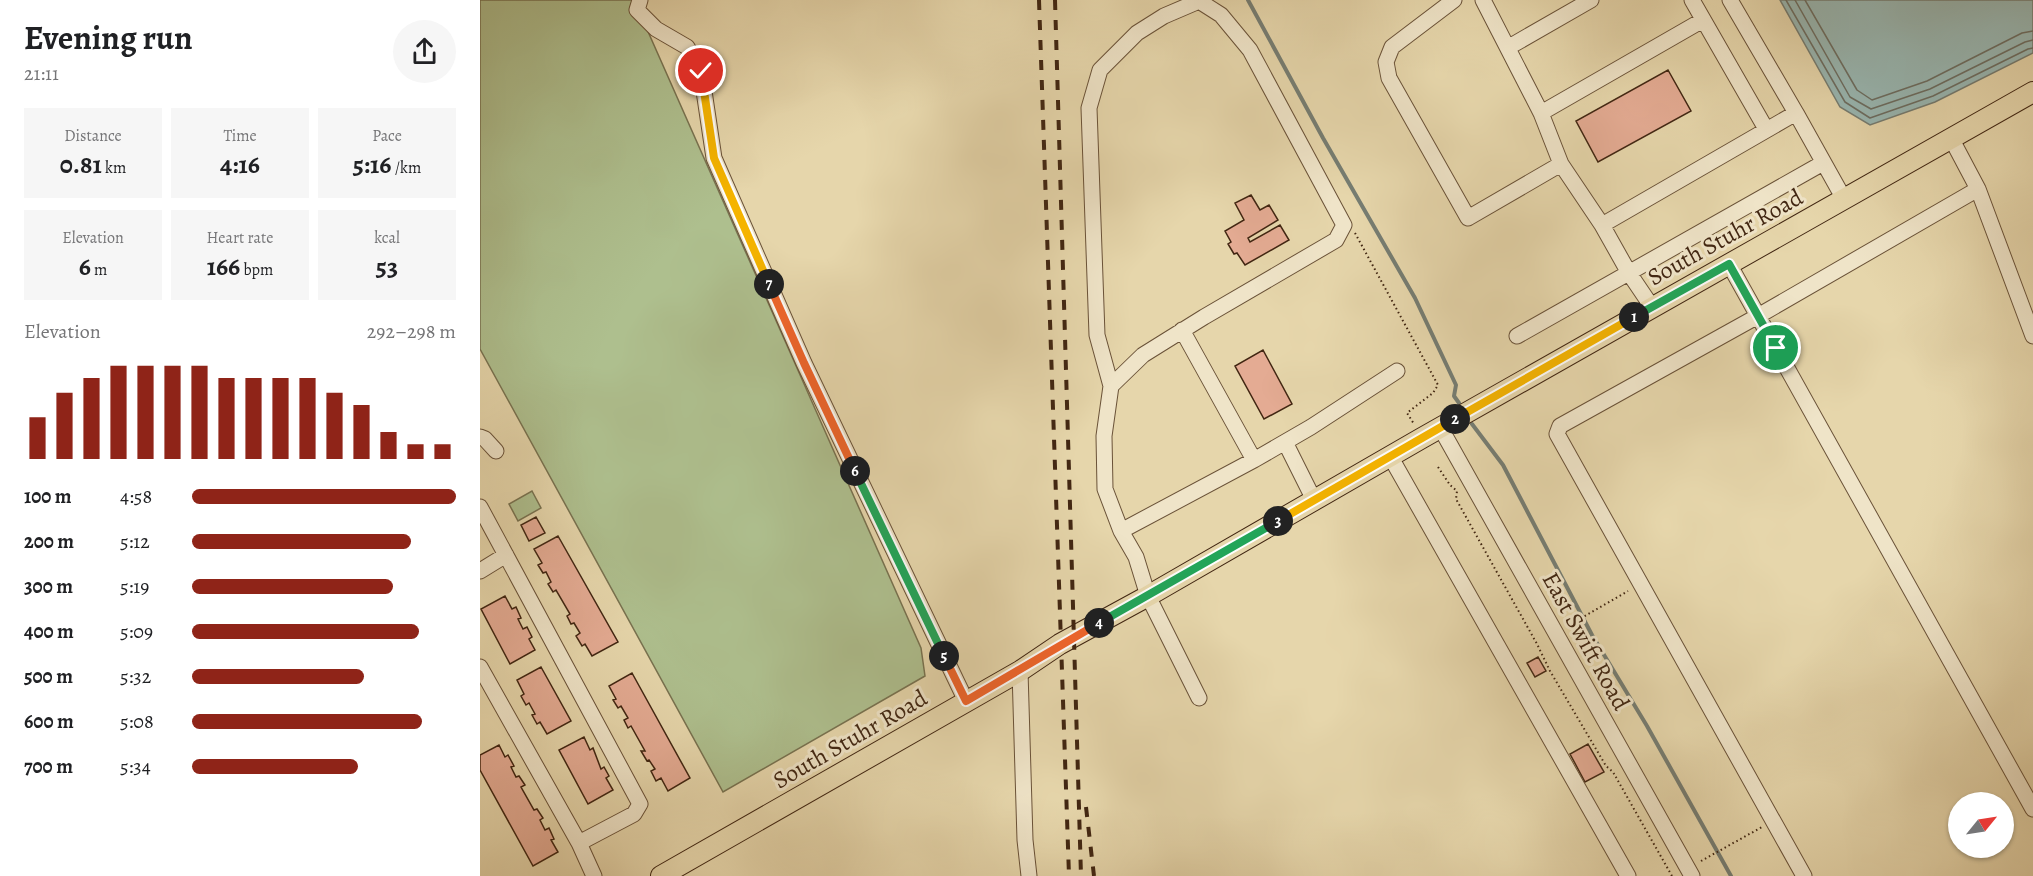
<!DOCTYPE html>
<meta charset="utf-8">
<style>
:root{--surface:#fff;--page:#f6f6f6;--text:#202124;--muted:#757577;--accent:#8f2418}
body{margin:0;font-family:Alegreya,serif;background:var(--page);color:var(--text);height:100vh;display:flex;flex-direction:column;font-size:22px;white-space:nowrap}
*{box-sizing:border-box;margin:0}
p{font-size:20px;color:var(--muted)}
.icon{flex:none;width:33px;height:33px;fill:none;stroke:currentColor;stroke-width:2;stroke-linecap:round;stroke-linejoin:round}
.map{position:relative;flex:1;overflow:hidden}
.drawer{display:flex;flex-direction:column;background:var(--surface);width:480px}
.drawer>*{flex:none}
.needle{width:39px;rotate:60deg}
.fabs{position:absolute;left:1468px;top:792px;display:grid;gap:12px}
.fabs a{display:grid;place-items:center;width:66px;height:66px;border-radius:50%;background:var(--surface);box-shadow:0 2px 4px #0004;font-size:30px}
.pin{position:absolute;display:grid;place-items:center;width:51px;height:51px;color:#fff;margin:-26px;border:3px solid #fff;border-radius:50%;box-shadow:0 2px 6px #0007}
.km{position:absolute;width:30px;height:30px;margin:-15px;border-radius:50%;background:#222;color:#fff;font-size:16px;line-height:30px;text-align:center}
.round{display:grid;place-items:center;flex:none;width:63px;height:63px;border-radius:32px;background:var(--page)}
.summary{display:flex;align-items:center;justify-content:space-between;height:102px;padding:0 24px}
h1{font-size:33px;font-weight:600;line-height:45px}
.metrics{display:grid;grid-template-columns:repeat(3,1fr);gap:9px;height:102px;padding:6px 24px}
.metrics div{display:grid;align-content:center;border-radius:0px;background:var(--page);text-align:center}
.metrics b{font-size:26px;font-weight:600}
.metrics small{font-size:16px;font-weight:400}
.metrics p{font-size:16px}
.chart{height:168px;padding:12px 24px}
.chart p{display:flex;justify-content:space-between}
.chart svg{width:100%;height:108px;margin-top:6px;stroke:var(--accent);stroke-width:6}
ul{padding:0 24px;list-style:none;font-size:20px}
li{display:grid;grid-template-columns:96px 72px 1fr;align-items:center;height:45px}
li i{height:15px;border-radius:8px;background:var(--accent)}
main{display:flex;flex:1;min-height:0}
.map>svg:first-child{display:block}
</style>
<main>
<section class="drawer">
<div class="summary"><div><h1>Evening run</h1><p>21:11</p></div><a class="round"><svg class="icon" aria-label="share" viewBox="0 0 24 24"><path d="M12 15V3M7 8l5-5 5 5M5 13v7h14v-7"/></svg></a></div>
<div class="metrics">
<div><p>Distance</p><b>0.81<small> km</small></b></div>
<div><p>Time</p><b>4:16</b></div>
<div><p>Pace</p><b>5:16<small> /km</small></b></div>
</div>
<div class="metrics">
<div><p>Elevation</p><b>6<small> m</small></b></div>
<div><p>Heart rate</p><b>166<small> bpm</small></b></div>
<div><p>kcal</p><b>53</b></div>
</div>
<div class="chart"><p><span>Elevation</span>292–298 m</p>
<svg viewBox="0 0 160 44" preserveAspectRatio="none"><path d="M5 44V27M15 44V17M25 44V11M35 44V6M45 44V6M55 44V6M65 44V6M75 44V11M85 44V11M95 44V11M105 44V11M115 44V17M125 44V22M135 44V33M145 44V38M155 44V38"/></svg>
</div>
<ul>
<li><b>100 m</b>4:58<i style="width:100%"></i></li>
<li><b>200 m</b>5:12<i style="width:83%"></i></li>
<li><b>300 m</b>5:19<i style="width:76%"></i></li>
<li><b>400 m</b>5:09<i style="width:86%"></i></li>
<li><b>500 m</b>5:32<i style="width:65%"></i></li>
<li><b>600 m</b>5:08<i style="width:87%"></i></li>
<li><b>700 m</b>5:34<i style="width:63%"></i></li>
</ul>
</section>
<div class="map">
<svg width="1553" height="876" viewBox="0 0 1553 876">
<rect width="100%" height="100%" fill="#e6d6ab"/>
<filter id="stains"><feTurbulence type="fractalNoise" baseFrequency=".00333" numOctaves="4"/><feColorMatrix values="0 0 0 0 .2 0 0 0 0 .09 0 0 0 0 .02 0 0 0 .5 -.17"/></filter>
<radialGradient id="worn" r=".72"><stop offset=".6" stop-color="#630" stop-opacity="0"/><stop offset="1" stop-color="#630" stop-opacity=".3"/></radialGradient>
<path fill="#aebf8e" stroke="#787250" stroke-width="1.5" d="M0,0H154L441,648L445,676L243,792L0,349Z
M52,491L61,508L38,521L29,504Z"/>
<path fill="#99b7b2" stroke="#767d72" stroke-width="1.5" d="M1300,0H1553V53L1455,102L1390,125L1360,107Z"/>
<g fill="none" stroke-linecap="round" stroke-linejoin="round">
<path stroke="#6d6e62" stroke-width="1.5" d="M1306,0L1365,102L1390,118L1453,96L1548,49L1553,48
M1315,0L1370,97L1391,109L1450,89L1545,42L1553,40
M1325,0L1377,90L1392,100L1447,81L1542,33L1553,31"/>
<path stroke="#767d72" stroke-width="4" d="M768,0L843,138L935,298L976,385L974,396L979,403
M992,424L1023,465L1112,635L1167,726L1251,876"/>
</g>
<path fill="#e4ab93" stroke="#412612" stroke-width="1.5" d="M1188,70L1211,111L1118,162L1096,121Z
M771,195L780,210L789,205L798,220L768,238L770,242L800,225L809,240L765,265L757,253L754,254L748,244L751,242L745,231L764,220L755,203Z
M783,350L812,404L784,419L755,366Z
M56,517L65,533L49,541L41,525Z
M78,536L138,642L112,656L105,644L102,646L96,636L100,633L94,623L91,624L87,616L90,614L76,590L73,592L68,584L71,582L66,572L63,573L58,565L62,563L54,549Z
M25,596L32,609L36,607L41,618L38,619L43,629L47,627L52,637L49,639L55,650L30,664L1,609Z
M1058,657L1066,671L1055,677L1047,663Z
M61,667L91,721L67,734L60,722L57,724L52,715L55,714L49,703L46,705L41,696L44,694L37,680Z
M152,673L210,778L188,791L181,778L176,781L171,771L175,769L169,760L167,761L161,751H165L151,726L148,728L144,720L148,718L141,706L138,708L133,700L136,699L129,686Z
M104,737L110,750L113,748L121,769L124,767L129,776L126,778L133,790L108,804L79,750Z
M1108,744L1124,772L1105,782L1090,754Z
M19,745L25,757L28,755L34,766L31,767L36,777L39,776L45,785L41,787L54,810L57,809L63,818L60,820L65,830L69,828L74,839L71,840L78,852L53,866L0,770V755Z"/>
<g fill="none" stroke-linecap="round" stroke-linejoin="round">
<g stroke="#6a5238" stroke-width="17">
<path id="minor" d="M160,0L157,10L176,29L207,47L221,71L234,158L324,363L486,701
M974,0L912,47L906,62L909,78L988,218L1081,164
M1003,0L1061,113L1081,164L1122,225L1149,273L1172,307
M1212,0L1286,129
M1250,0L1316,113
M1029,47L1111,0
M1061,113L1223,20
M1471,138L1498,189L1553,336
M1122,225L1316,113L1364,199
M1249,264L1553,809
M702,330L774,460
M1037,336L1343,163
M631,386L617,335L609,108L620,70L657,33L684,16L719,1L741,15L770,50L864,225L856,240L724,317L663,355L631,386L624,436L625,489L641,531L656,557L668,596L719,698
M960,427L1212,876
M0,437L5,439L16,451
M805,442L834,500
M910,456L1148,876
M0,507L160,804L154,814L99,843
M641,531L774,460L831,427L917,371
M0,571L26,555
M0,667L99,843L114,876
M540,671L545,840L549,876
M1324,876L1077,434L1080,426L1278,316L1498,189"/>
</g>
<g stroke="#412612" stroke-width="22">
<path id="major" d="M181,876L540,671L580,644L668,596L942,438L1553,92"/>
</g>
<path stroke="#412612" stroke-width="2" stroke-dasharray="1.5 3" stroke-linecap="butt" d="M875,233L958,385L953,393L927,413L934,424
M958,467L970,485L977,491L976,499L1057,644L1070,671L1126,766L1133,772L1192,876
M1089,625L1148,591
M1221,861L1282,827"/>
<use href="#minor" stroke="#efe4c8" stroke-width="15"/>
<use href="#major" stroke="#e6d6ab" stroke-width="20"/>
<path stroke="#412612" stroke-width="4" stroke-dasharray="10 10" stroke-linecap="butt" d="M559,0L589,876
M575,0L601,876
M606,807L614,876"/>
</g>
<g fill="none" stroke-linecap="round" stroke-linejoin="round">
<g stroke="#fff" stroke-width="12">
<path id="split-1" d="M1154,317L1249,264L1296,348"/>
</g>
<g stroke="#fff" stroke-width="12">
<path id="split-2" d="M975,419L1154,317"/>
</g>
<g stroke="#fff" stroke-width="12">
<path id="split-3" d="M798,521L975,419"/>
</g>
<g stroke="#fff" stroke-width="12">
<path id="split-4" d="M619,623L798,521"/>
</g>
<g stroke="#fff" stroke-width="12">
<path id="split-5" d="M464,656L486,701L619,623"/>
</g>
<g stroke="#fff" stroke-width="12">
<path id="split-6" d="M375,471L464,656"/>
</g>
<g stroke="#fff" stroke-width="12">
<path id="split-7" d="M289,284L324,363L375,471"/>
</g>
<g stroke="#fff" stroke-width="12">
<path id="split-8" d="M221,71L234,158L289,284"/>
</g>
<use href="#split-1" stroke="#22a559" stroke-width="8"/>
<use href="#split-2" stroke="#f5b400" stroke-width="8"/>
<use href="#split-3" stroke="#f5b400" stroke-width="8"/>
<use href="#split-4" stroke="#22a559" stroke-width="8"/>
<use href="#split-5" stroke="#f0652b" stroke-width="8"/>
<use href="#split-6" stroke="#22a559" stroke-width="8"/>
<use href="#split-7" stroke="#f0652b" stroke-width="8"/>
<use href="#split-8" stroke="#f5b400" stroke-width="8"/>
</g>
<g text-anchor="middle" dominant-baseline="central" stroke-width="6" stroke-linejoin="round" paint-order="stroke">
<g font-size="24" fill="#412612" stroke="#efe4c8">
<text transform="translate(1245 237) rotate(-29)">South Stuhr Road</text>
<text transform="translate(1106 641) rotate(61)">East Swift Road</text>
<text transform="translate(370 739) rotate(-30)">South Stuhr Road</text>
</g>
</g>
<rect width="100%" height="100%" filter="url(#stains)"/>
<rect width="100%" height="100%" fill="url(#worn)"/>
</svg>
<div class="fabs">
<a><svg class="needle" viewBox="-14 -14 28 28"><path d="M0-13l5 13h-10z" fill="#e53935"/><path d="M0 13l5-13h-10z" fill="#757577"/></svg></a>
</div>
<div class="pin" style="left:1296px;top:348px;background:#1e9e55"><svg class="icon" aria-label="arrive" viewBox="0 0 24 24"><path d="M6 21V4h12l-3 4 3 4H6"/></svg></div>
<div class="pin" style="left:221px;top:71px;background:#d93025"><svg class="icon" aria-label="check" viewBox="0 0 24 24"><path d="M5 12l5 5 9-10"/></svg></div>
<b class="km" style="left:1154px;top:317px">1</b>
<b class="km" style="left:975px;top:419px">2</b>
<b class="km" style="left:798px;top:521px">3</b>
<b class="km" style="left:619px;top:623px">4</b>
<b class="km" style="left:464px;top:656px">5</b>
<b class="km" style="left:375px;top:471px">6</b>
<b class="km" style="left:289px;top:284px">7</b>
</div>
</main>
